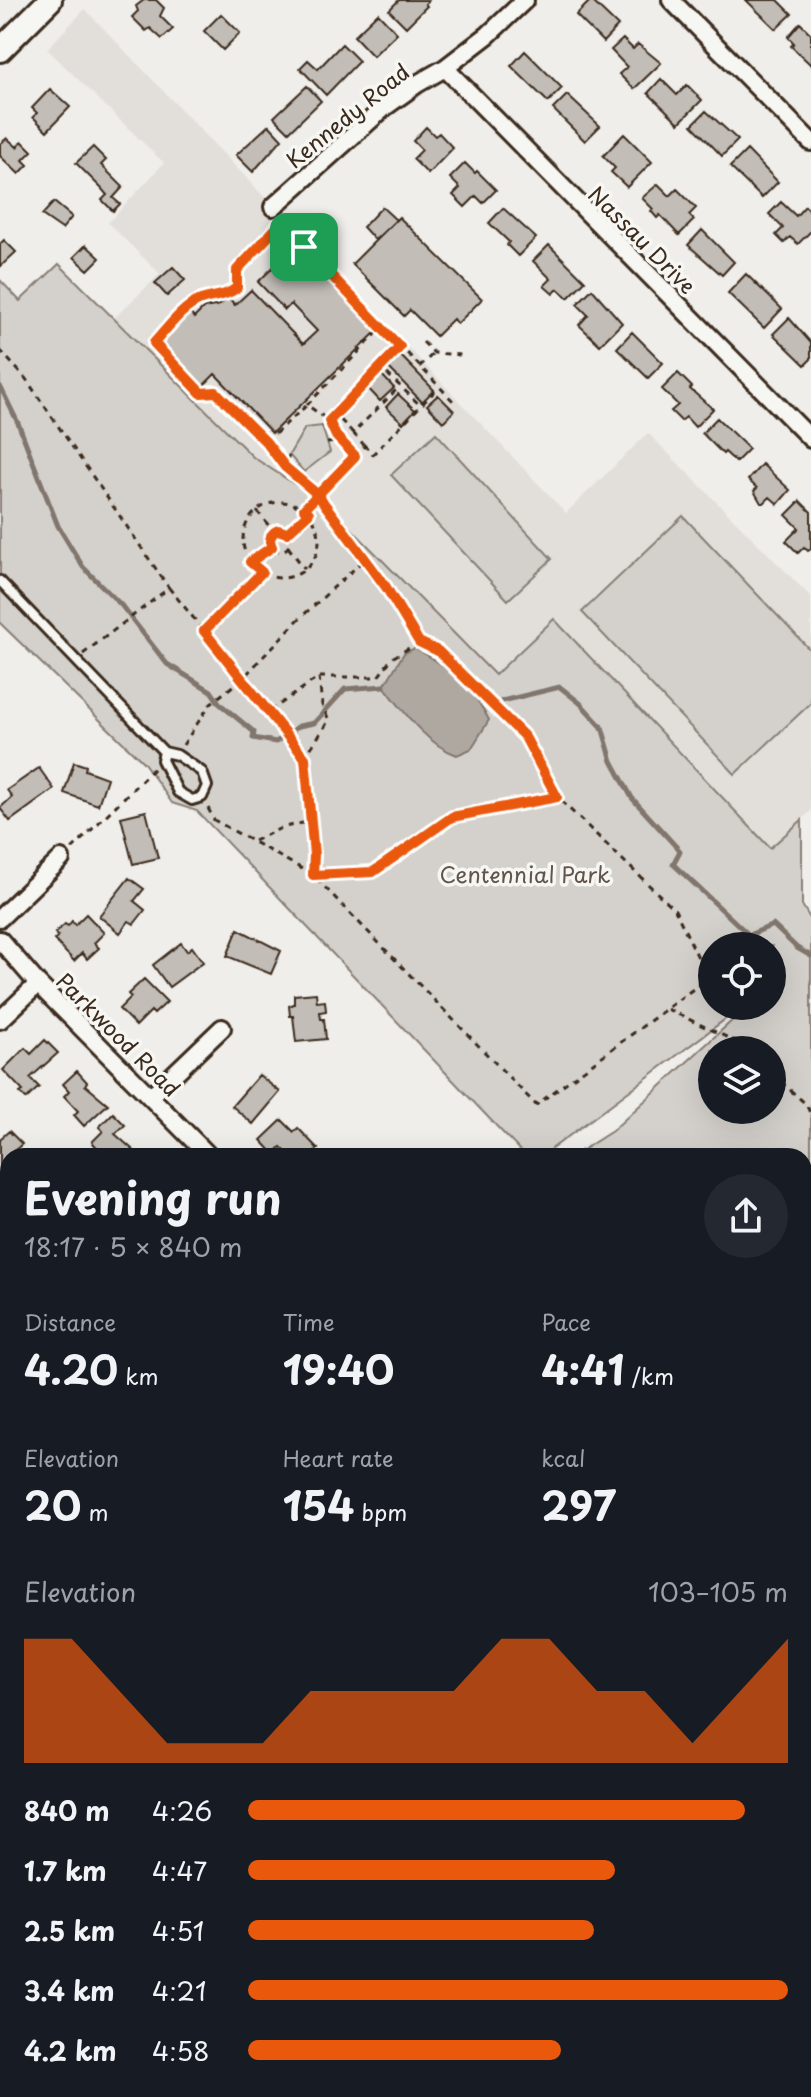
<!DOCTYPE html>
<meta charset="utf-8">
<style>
:root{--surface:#171b24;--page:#242831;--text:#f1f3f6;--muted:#9ea1a6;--accent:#ea580c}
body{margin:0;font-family:"Playpen Sans",sans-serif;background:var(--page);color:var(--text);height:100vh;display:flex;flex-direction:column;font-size:30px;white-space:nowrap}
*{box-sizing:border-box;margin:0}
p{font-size:26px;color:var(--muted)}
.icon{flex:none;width:44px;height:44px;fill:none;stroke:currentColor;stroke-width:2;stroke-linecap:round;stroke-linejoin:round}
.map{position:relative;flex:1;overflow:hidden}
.panel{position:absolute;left:0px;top:1148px;width:812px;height:950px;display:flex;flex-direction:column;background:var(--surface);border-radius:24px 24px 0 0;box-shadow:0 8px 32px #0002}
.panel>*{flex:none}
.buttons{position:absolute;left:698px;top:932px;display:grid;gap:16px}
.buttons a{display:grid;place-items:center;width:88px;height:88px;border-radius:50%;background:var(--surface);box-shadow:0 8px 32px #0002;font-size:40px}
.pin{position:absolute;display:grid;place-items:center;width:68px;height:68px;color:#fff;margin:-34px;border-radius:16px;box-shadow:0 4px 12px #0006}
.round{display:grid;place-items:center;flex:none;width:84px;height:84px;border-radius:42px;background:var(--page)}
.headline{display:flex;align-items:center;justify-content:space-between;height:136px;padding:0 24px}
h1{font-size:44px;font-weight:700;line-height:60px}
.metrics{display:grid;grid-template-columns:repeat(3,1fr);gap:12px;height:136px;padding:8px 24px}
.metrics div{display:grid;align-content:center}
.metrics b{font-size:40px;font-weight:700}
.metrics small{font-size:22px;font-weight:400}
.metrics p{font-size:22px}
.chart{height:224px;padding:16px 24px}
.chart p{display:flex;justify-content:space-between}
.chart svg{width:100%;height:144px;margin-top:8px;fill:var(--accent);opacity:.7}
ul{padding:0 24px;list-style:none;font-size:26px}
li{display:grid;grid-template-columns:128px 96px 1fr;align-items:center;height:60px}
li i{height:20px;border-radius:10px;background:var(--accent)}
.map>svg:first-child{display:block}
</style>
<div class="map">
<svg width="811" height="2097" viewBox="0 0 811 2097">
<rect width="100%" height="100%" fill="#efeeea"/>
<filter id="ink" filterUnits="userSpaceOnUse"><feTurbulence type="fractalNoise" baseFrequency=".0125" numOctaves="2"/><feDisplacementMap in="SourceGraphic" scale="16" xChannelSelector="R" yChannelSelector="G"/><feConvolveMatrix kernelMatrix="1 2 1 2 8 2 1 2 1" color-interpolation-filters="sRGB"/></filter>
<g filter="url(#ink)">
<path fill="#e2dfdb" d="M85,9L566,513L648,433L811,597V811L771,849L554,619L496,676L331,508L253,457L113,319L160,274L108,223L164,163L47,49Z"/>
<path fill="#d4d1cc" stroke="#887e75" stroke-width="2" fill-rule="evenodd" d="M59,264L253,457L331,508L495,675L554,619L770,848L802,820V905L811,920V1528L804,1533V1156H573L612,1131L748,1006H772V946H712V1006H743L542,1156H525L197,811L172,803L144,763L0,623V280L20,301ZM712,1050H772V1110H712Z
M322,426L330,452L304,472L289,455L305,428Z
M436,433L552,559L508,600L391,475Z
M683,516L811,651V703L735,774L582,612Z
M8,1742V2074L0,2071V1745Z
M25,2090H589L583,2097H30Z"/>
<path fill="#afa8a1" stroke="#81766d" stroke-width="2" d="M415,648C447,665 473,687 489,720L471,749L457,755C426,744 404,712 384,686L404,653Z"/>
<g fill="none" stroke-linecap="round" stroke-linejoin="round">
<path stroke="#81766d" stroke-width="5" d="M0,386L18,423L58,526L83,567L121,605L167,664L211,691L220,704L254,732L253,738L276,742L299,726L314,723L345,689L384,686
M502,701L560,687L580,703L602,727L612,761L632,798L680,851L673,864L749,935L773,925L797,948L811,956"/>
</g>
<path fill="#c2bdb7" stroke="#3b2a1e" stroke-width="2" d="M144,0H156L164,8L160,16L173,29L162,39L150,28L146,31L132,17L138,11L136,6Z
M399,0H429L425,4L427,6L406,27L389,10Z
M591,0L618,26L603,42L576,15Z
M746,0H778L792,14L776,29Z
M378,13L397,33L373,56L354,36Z
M221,14L240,33L223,50L204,31Z
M800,23L811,34V65L791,46L794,43L788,37Z
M623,39L633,49L638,44L661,63L634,89L619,74L627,67L611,50Z
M342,44L359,61L326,95L300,68L308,60L318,69Z
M525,51L562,88L548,102L511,66Z
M661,79L677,95L687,85L702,100L679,123L648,93Z
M307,86L321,101L289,132L274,117Z
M50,89L70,107L47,131L33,117L37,113L32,108Z
M567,95L600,126L585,141L553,109Z
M706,111L738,140L722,156L692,125Z
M269,125L282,139L253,172L236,155Z
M426,127L435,136L439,133L453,148L428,174L413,159L422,150L413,141Z
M624,134L652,162L627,187L611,172L615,168L603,156Z
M7,138L17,147L22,141L32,151L23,160L28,165L19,174L0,156V144Z
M93,147L106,160L101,165L123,187L113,198L120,204L113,211L102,200L107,195L101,188L76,163Z
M747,150L778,182L762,198L730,167Z
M465,163L475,173L477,171L496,190L483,203L476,196L465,207L453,195L460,188L450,178Z
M658,184L670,196L677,189L696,208L689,215L694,220L679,235L660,215L657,218L651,211L653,209L642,198Z
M54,202L72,217L62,229L42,215Z
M781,202L796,216L805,206L811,212V231L798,244L790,237L784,243L776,235L783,228L769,214Z
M382,207L396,220L375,240L363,227Z
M503,208L536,238L518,256L507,245L509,242L489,223Z
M399,217L482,299L457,324L453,319L436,336L410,310L404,316L352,264Z
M702,230L734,262L722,275L688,245Z
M4,240L16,252L0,267V244Z
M86,245L100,258L88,270L74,257Z
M549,245L585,281L568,298L558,289L553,294L544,286L551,279L533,261Z
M294,247L377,331L272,433L215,374L201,388L158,344L190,313L194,318L204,308L220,305L228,297L235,305L251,290L303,344L317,331L291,304L285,310L258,282Z
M173,267L185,280L167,296L155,283Z
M746,274L782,309L764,328L728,293Z
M592,289L622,323L600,345L579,325L588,315L577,304Z
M789,318L811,343V359L805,365L773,334Z
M632,332L663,363L648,378L617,348Z
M397,352L434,390L422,402L385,364Z
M379,372L394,388L380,401L365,385Z
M678,373L692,387L690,389L713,409L695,427L686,417L681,421L671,411L678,405L662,389Z
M398,394L415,410L403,423L386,407Z
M438,395L454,411L443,422L427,405Z
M717,418L749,449L736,462L725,452L723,454L702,433Z
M762,464L790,490L778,504L770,497L764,503H761L754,491L757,488L748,480Z
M800,501L811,512V549L808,551L804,547L798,553L786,541L799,528L786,515Z
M74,762L86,766L85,770L107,778L98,805L64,793Z
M39,768L54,789L10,821L0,808L12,797L7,790Z
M146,811L158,858L133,864L121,817Z
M129,878L144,889L134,901L145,910L134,924L129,921L120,933L99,916Z
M86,914L104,933L94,943L99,948L87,959L82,953L74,961L54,940L58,936L55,933L65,924L68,926L72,921L75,925Z
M238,929L281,951L271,974L227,956Z
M181,943L187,951L192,947L203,962L169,987L153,965Z
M144,979L167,1002L154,1014L151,1011L136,1026L119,1009L131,997L128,994Z
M316,993L317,1002L325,1001L326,1011L320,1012L321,1019H324L326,1039L296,1042L293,1016H290L289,1006L294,1004V995Z
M45,1040L58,1053L30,1078L39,1087L26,1099L20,1093L23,1091L3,1070L25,1048L31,1054Z
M77,1071L87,1082L85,1085L108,1104L84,1126L74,1115L78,1111L64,1096L69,1091L63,1084Z
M259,1075L280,1092L253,1124L232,1106Z
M113,1113L125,1125L115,1134L140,1156H105L92,1142L103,1131L99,1127Z
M282,1120L294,1132L298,1128L318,1149L310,1156H290L281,1147L274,1154L261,1140Z
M9,1131L22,1144L11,1154L13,1156H8V1182L0,1190V1139Z
M0,1332L8,1341V1354L0,1361Z
M7,1402L8,1445L3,1450L0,1447V1409Z
M805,1988L811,1993V2024L804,2032Z"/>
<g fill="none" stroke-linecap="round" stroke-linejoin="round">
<g stroke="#3b2a1e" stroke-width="14">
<path id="service" d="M0,581L164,752L177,755L202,772L207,786L202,797L192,800L178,792L162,760L164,752"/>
</g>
<g stroke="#3b2a1e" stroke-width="22">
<path id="minor" d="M671,0L811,142
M445,68L811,439
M273,207L385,107L417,84L445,68L488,35L525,0
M0,918L61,859
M0,940L38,984L209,1156
M0,1020L38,984
M151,1096L222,1028
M0,1269L8,1278
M0,1511L8,1505"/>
</g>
<g stroke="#3b2a1e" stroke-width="28">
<path id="secondary" d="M0,50L50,0
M804,1877L811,1869
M614,2097L620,2090"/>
</g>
<path stroke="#3b2a1e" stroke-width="3" stroke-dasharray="6 6" stroke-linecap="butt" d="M280,224L237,270V288C222,298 215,295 201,300C182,307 168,328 154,343L201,393L216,392L266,442L285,467
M281,225L298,239L455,403
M423,342L434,353L461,355
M400,348L381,368L421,406
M0,350L26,379L169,588
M419,367L434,353
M307,405L382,328
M322,426L332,423
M353,433L335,414L381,368
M266,442L307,405L332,423L336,436L355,456
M327,443L341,441
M365,446L353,433L400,386
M289,455L285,467C341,515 381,579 419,642
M243 540a38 38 0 1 1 76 0a38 38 0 1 1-76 0Z
M305,508L365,446L373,454L439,387
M257,511L274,532
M270 541a10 10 0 1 1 20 0a10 10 0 1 1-20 0Z
M287,533L308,514
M288,547L305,569
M250,562L272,547
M204,631L261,573
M83,654L169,588L276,719L305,758L314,855L313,875
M319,677H378L392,658L419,642L438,651L525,737L557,797
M270,711L319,677L322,705L329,720L305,757
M183,745L211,703L243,678L298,620L365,559
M208,808L214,820L313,875L536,1105L708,978L675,910L557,797L452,817L373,872L313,875
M254,841L281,828L311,821
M72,849L155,767
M667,1009L735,1041L745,1050
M772,1074L806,1104L811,1115
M804,1289L811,1276
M234,2090L235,2097"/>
<use href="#service" stroke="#f6f6f2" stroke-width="8"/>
<use href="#minor" stroke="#f6f6f2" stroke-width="16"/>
<use href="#secondary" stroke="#f6f6f2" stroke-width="22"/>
</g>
</g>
<g fill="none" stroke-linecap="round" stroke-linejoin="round" filter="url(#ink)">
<g stroke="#fff" stroke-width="16">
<path id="route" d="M304,247L400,347L329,421L336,436L355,456L304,509L309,513L287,533L278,530C271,533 268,539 272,547L250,562L262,572L204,631L305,758L314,855L313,875L373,872L452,817L557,797L525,737L438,651L419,642L386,587L317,494L285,467L266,442L216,392L201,393L154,343C168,328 182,307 201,300C215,295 222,298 237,288V270L280,224L304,247"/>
</g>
<use href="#route" stroke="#ea580c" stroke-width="10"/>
</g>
<g text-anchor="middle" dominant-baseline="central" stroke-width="7" stroke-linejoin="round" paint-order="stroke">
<g font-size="22" fill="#3b2a1e" stroke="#f6f6f2">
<text transform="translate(347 115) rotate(-39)">Kennedy Road</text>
<text transform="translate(643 239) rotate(45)">Nassau Drive</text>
<text transform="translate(119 1034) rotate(45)">Parkwood Road</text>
</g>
<g font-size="22" fill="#61544a" stroke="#f6f6f2">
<text x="525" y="873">Centennial Park</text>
</g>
</g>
</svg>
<div class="buttons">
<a><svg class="icon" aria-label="locate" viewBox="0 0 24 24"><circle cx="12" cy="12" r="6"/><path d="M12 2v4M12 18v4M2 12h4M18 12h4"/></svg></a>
<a><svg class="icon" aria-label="layers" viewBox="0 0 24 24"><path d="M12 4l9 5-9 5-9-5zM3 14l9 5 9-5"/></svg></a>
</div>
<div class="pin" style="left:304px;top:247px;background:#1e9e55"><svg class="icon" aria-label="arrive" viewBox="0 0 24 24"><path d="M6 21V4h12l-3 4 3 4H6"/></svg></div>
<section class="panel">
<div class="headline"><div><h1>Evening run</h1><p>18:17 · 5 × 840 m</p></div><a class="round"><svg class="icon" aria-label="share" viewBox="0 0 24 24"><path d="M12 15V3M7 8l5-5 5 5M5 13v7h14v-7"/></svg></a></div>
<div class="metrics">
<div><p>Distance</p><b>4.20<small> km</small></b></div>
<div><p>Time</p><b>19:40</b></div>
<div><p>Pace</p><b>4:41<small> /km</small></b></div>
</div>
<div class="metrics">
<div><p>Elevation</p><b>20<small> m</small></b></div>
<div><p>Heart rate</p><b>154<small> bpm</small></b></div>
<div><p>kcal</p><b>297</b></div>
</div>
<div class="chart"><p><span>Elevation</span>103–105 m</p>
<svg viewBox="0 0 160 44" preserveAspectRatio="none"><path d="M0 44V6L10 6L20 22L30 38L40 38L50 38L60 22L70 22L80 22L90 22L100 6L110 6L120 22L130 22L140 38L150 22L160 6V44z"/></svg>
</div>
<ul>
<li><b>840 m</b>4:26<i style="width:92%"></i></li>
<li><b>1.7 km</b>4:47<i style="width:68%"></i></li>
<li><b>2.5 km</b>4:51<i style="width:64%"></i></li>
<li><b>3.4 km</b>4:21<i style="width:100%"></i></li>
<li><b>4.2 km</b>4:58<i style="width:58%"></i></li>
</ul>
</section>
</div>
